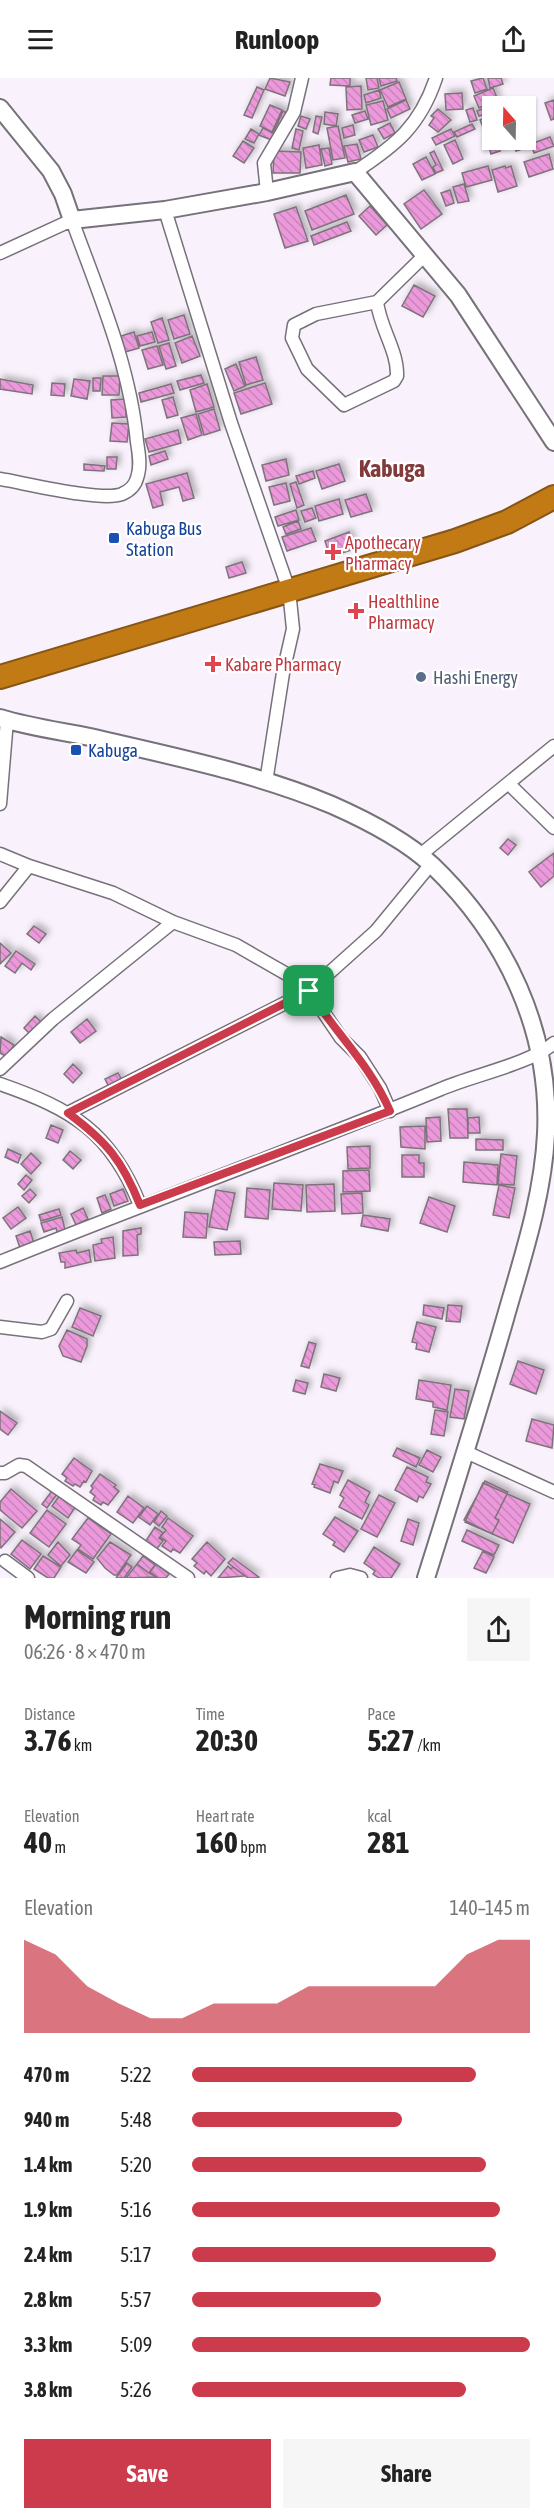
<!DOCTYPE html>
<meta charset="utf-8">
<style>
:root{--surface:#fff;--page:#f6f6f6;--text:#222;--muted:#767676;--accent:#cb3b4b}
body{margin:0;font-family:"Asap Condensed",sans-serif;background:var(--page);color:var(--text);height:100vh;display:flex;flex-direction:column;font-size:22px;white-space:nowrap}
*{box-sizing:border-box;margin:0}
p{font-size:20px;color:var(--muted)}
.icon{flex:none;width:33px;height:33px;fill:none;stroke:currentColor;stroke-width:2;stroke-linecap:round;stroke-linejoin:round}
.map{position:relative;height:1500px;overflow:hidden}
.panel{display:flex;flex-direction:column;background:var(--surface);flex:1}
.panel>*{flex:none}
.needle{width:39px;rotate:340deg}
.tools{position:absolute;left:482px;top:18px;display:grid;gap:12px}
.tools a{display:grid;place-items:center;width:54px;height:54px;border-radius:0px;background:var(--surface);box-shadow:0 2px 4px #0004;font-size:30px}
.pin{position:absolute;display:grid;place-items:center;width:51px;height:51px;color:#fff;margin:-26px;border-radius:12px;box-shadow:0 3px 9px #0006}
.round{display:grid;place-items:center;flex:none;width:63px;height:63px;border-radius:0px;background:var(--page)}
.headline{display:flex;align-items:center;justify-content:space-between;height:102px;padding:0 24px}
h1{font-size:33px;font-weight:700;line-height:45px}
.figures{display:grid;grid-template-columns:repeat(3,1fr);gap:9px;height:102px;padding:6px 24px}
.figures div{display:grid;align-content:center}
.figures b{font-size:30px;font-weight:700}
.figures small{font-size:16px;font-weight:400}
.figures p{font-size:16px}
.chart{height:168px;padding:12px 24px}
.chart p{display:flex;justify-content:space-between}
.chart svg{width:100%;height:108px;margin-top:6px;fill:var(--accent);opacity:.7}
.button{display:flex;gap:12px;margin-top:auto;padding:12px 24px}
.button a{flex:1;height:69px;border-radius:0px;background:var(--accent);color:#fff;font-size:24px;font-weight:700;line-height:69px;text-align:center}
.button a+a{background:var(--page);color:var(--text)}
ul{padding:0 24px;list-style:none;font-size:20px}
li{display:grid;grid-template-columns:96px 72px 1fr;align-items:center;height:45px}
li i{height:15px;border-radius:8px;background:var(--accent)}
header{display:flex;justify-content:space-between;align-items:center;height:78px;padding:0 24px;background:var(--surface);font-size:27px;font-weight:700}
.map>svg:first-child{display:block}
</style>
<header><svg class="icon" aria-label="menu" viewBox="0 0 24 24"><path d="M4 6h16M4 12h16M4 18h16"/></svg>Runloop<svg class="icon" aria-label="share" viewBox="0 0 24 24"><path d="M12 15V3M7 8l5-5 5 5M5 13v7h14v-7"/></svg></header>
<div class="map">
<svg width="554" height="1500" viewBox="0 0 554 1500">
<defs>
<pattern id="building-back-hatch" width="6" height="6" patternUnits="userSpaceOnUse" patternTransform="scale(1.5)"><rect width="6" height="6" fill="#eb99db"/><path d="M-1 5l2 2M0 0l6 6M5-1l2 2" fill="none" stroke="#c983bb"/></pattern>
<filter id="shadow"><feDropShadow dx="3.5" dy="-3.5" stdDeviation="3" flood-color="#0004"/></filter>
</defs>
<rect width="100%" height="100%" fill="#f9f2fc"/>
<path fill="url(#building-back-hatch)" stroke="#7d737a" stroke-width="1.5" filter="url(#shadow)" d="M270,0L290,4L285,18L265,11Z
M331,0H350V8L330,7Z
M366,0H377L379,10L368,12Z
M379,0H396L397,3L381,8Z
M483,0L487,11L475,15L471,3Z
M488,0H501L503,6L490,10Z
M399,4L406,21L388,29L380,12Z
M361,8L362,31L347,32L346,9Z
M257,9L264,12L252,40L244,37Z
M493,10L498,22L479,30L474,18Z
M379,12L381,20L366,25L364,17Z
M462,15L463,31L446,32L445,16Z
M406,22L410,31L391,40L387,31Z
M554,22V41L551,42L545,25Z
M383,23L388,42L371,47L366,27Z
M270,27L282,32L272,54L260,48Z
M493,27L492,34L479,38L477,33Z
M473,30L477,42L470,44L466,32Z
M438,31L451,42L438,54L429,47L434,40L431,38Z
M283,33L287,35L274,63L259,57L263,50L273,55Z
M365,33L368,41L355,45L352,37Z
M325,34L338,36L336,48L324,46Z
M492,37V60L488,61L480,42Z
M301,38L310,41L306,51L298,48Z
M316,38L322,39L318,56L313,54Z
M390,45L395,55L384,61L378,51Z
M472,46L475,51L457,59L454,54Z
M353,47L355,57L344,60L342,50Z
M338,48L345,80L333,82L327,50Z
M251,51L259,56L254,65L245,61Z
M296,51L303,53L299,72L292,70Z
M451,51L455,58L436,67L432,60Z
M373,57L378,69L364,74L359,62Z
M550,59L554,68L534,75L531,66Z
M455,62L463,81L453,86L444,67Z
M497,62L500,73L491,76L488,65Z
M512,62H522L525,70L516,73Z
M243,63L254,70L244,85L233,78Z
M357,66L361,81L348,84L344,68Z
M319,67L322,87L306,90L303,70Z
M329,70L332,86L325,88L321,71Z
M274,73L301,74L300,95H273Z
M434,73L443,92L436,95L433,89L436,87L430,75Z
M549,76L553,91L529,99L524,84Z
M426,79L435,96L422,102L413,86Z
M488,88L492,102L466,109L462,95Z
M505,88L506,90L511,88L517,108L498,114L492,92Z
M464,106L469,123L458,125L453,109Z
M424,112L442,136L421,151L404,126Z
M450,112L454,125L446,128L441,115Z
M346,117L354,136L312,152L305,133Z
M370,128L387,147L376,157L359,138Z
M296,129L308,163L285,170L274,136Z
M347,144L351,153L314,167L311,158Z
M414,207L435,218L423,239L402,228Z
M184,237L190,256L174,261L168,242Z
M162,240L169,262L158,265L151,244Z
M134,254L139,270L125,274L121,258Z
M152,254L155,264L140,268L137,258Z
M192,258L200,278L182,285L175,265Z
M169,265L176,288L166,291L159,268Z
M157,268L163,287L148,291L142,272Z
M256,279L263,302L246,307L239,284Z
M236,286L245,308L234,313L225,291Z
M201,297L204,305L180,312L177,303Z
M103,298H120L119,317H102Z
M93,300H101L100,313H93Z
M0,301L33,307L32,316L0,311Z
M74,301L90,303L87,321L71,318Z
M52,305L65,306L64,318L51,317Z
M265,305L272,326L241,336L234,315Z
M171,306L174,315L141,324L139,315Z
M207,306L214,329L196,334L190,312Z
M173,319L178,337L167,340L162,322Z
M126,321V339L112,340L111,322Z
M214,331L220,352L204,357L198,336Z
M196,336L202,357L188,362L181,340Z
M112,345L129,346L127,364L110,363Z
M178,352L181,365L149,374L145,361Z
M165,373L168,381L151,387L149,378Z
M107,379H117L116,391H107Z
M286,381L289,397L266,403L262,387Z
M84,386L105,388L104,393L84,392Z
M339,386L345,403L322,411L316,393Z
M313,393L315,400L299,406L296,398Z
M187,395L194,420L183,423L179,409L160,414L163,427L153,430L146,406Z
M296,404L304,427L297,430L290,406Z
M286,405L290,423L274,427L269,409Z
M366,416L372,433L351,439L345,422Z
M339,421L343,436L319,443L315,428Z
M312,430L316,440L305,444L301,433Z
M296,432L299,442L278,448L275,439Z
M298,443L301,451L286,456L283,449Z
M311,450L316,463L287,473L282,459Z
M349,454L354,471L330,479L325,463Z
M242,484L246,495L229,500L226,489Z
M508,761L516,767L508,777L500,770Z
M554,775V798L541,809L529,794Z
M34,848L46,856L39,865L27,856Z
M0,865L11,875L0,886Z
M16,873L35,886L31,892L22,885L15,895L5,888Z
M35,938L43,946L32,958L24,950Z
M87,941L96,953L80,965L71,954Z
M1,959L14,967L7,979L0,975Z
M73,986L82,995L73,1005L64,996Z
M118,995L122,1002L109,1009L105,1001Z
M448,1031H467L468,1060H450Z
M440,1039L441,1063L427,1064L426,1040Z
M479,1039L480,1055H468V1040Z
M51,1047L63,1052L58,1065L46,1060Z
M425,1048V1071L401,1069L400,1049Z
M476,1061L503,1062V1072H476Z
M370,1068V1090L348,1091L347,1069Z
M8,1071L21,1077L18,1085L5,1079Z
M70,1073L81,1082L73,1091L63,1082Z
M31,1075L41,1085L31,1096L21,1086Z
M501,1076L517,1078L514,1107L498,1106Z
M402,1077H419V1085H424V1099H402Z
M464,1084L498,1087L497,1107L463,1104Z
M369,1092L370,1113L343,1114V1093Z
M26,1097L32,1102L24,1112L18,1106Z
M274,1105L303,1107L301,1133L272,1131Z
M334,1106L335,1133L307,1134L306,1107Z
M499,1107L515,1110L509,1140L493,1137Z
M247,1110L270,1112L268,1141L245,1139Z
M30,1111L36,1117L29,1125L22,1118Z
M123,1111L128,1123L114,1128L110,1116Z
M216,1112L235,1115L227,1152L209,1149Z
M362,1115L363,1135L342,1136L341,1116Z
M105,1117L111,1131L102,1135L97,1120Z
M429,1119L455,1128L447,1154L420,1145Z
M18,1129L26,1140L11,1151L3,1140Z
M83,1130L88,1141L76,1147L71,1136Z
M59,1131L61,1137L41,1143L39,1137Z
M185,1134L208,1136L206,1160L183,1159Z
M363,1137L390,1141L388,1153L361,1148Z
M62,1139L65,1152L57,1154L56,1150L44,1154L41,1145Z
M141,1150V1156L137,1157L138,1177L123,1178V1153Z
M30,1153L34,1165L20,1170L16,1158Z
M113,1159L115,1180L95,1183L93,1167L102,1165L101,1161Z
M240,1163L241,1176L215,1177L214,1164Z
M76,1172L77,1175L89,1172L91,1184L65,1190V1184H61L59,1175Z
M424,1227L444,1230L442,1241L423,1237Z
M448,1227L462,1228L460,1244L446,1243Z
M80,1230L101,1238L93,1258L72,1249Z
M417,1244L436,1249L429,1274L416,1271L417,1265L412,1264Z
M67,1252L87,1261V1268L81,1284L63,1278L59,1268Z
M309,1264L316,1266L309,1290L301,1288Z
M518,1283L544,1292L536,1316L510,1306Z
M324,1296L340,1300L336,1313L321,1309Z
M296,1302L308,1305L305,1316L293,1313Z
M419,1302L451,1307L447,1332L433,1329V1324L416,1321Z
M455,1311L469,1313L464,1341L450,1339Z
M435,1332L448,1334L444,1358L431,1356Z
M0,1333L17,1345L8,1357L0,1351Z
M532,1341L554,1347L552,1370L526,1363Z
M397,1370L420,1380L416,1389L393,1378Z
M427,1372L441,1379L433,1394L419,1387Z
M74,1380L92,1393L86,1404L84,1403L80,1409L75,1406L73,1408L65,1403L67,1400L62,1396Z
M320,1386L343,1393L338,1405L334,1403L330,1415L314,1409L315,1407L312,1406Z
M407,1389L428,1399L426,1404L431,1406L423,1420L419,1418L417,1424L395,1412Z
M100,1396L116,1407L114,1409L119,1413L108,1427L103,1424L101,1427L93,1422L95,1418L90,1414L93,1410L91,1408Z
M348,1402L370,1414L365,1424L369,1427L362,1441L339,1429L344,1420L340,1417Z
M485,1403L508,1414L495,1440L499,1442L492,1456L464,1442Z
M483,1405L530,1426L513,1465L465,1444Z
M11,1411L37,1433L22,1450L0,1432V1424Z
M52,1413L57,1416L47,1430L42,1426Z
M60,1417L76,1428L68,1440L52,1428Z
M379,1417L395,1425L377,1459L361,1451Z
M128,1418L144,1430L133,1445L117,1434Z
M147,1428L158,1436L150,1447L139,1439Z
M47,1432L66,1446L49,1469L30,1455Z
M161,1433L167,1438L159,1448L154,1444Z
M335,1439L358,1453L344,1474L333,1467L335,1464L323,1456Z
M88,1440L111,1456L93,1481L78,1471L81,1467L72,1461Z
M168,1440L193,1458L180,1475L173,1471L171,1474L162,1468L166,1463L160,1459L166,1452L162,1449Z
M0,1441L15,1454L1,1470L0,1469Z
M408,1441L419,1445L413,1467L401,1463Z
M155,1449L163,1455L159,1460L163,1463L156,1472L145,1464Z
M467,1452L499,1467L494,1477L462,1463Z
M22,1462L41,1476L30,1491L11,1476Z
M58,1464L70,1477L61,1488L48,1477Z
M110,1464L131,1477L117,1497H114L105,1490L97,1480Z
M207,1464L225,1481L211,1498L206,1493L204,1496L194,1488L197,1485L192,1481Z
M374,1469L400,1486L391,1500H379L373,1496L375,1493L364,1485Z
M77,1472L94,1484L86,1495L68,1484Z
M483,1473L494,1479L486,1495L474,1490Z
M43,1478L61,1489L54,1500H48L34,1491Z
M143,1478L155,1487L149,1495L137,1486Z
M233,1480L259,1499L258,1500H248L228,1485Z
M127,1485L132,1489L124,1500H116Z
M137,1486L149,1495L157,1499L126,1500Z
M156,1486L169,1496L166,1500H158L150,1494Z
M228,1488L231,1491L233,1489L245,1498L218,1500Z"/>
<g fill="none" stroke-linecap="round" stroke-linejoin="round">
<g stroke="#777179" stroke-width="15">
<path id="street" d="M355,94C396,67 420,48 436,0
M267,114L264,85L294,34L302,0
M165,132L231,345L289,512L293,551L283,595L266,704
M0,175L72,142C98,214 130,287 137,364C139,376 141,389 137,400C135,408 129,413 122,416C102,424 25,405 0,401
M377,224C380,250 398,273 397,298L394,303L344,327L307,291L292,260L294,247L316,236L377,224L425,177
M509,706L554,750
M0,726L7,642
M0,776L29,788
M419,778L554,668
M0,824L29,788L113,815L173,844L236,867L290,898L309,913L341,960L360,979L380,1010L390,1033
M0,991L53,941L173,844
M0,1006C72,1031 111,1054 140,1127
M68,1035L309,913L376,853L431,786
M0,1184C146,1125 295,1071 441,1011C473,997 530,986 554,965
M0,1249L42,1254L51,1251L67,1223
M466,1374L554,1414
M0,1395H5L19,1387L26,1388L188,1500
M5,1483L28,1500
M337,1500L350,1497L361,1500"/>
</g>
<g stroke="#777179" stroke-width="20">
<path id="secondary" d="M0,30L51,93L63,116L72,142L165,132L267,114L355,94L458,217L554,364
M0,640C29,649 60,653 90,659C171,678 256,695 332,727C366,742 405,762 432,787C506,858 551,953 546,1056C543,1119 522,1181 505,1241C480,1328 453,1414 426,1500"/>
</g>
<g stroke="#855615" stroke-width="26">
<path id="highway" d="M0,599L455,463L507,444L554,419"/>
</g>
<use href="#street" stroke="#fff" stroke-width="12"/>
<use href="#secondary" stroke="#fff" stroke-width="16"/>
<use href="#highway" stroke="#c27a14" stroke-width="22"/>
</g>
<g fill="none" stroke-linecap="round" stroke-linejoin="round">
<g stroke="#fff" stroke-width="12">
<path id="route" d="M309,913C336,956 369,985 390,1033L140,1127C122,1082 107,1064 68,1035Z"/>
</g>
<use href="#route" stroke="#cb3b4b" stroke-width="8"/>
</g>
<g fill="#1a4fb4" stroke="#fff" stroke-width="2">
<rect x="108" y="454" width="12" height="12" rx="3"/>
<rect x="70" y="666" width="12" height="12" rx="3"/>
</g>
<g fill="#e0444e" stroke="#fff" stroke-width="2">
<path d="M330 465h6v6h6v6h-6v6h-6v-6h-6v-6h6z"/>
<path d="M353 524h6v6h6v6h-6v6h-6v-6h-6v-6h6z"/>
<path d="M210 577h6v6h6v6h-6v6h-6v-6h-6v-6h6z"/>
</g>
<circle fill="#5c6f8a" stroke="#fff" stroke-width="2" cx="421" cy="599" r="6"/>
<g text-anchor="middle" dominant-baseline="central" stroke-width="4.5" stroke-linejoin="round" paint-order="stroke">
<g font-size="18" fill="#164399" stroke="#fff" text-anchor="start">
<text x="126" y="450">Kabuga Bus<tspan x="126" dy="21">Station</tspan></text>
<text x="88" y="672">Kabuga</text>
</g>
<g font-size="18" fill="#be3a42" stroke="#fff" text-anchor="start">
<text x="345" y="464">Apothecary<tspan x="345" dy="21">Pharmacy</tspan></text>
<text x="368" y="523">Healthline<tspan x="368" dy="21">Pharmacy</tspan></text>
<text x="225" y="586">Kabare Pharmacy</text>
</g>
<g font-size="18" fill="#4e5e75" stroke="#fff" text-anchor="start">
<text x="433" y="599">Hashi Energy</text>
</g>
<g font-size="24" font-weight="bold" fill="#823a3d" stroke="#fff">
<text x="392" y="390">Kabuga</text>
</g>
</g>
</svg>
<div class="tools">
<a><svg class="needle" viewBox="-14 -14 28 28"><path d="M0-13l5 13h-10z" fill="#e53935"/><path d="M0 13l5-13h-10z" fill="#767676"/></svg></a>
</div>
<div class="pin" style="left:309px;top:913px;background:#1e9e55"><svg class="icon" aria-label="arrive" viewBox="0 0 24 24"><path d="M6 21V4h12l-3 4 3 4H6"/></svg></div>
</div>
<section class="panel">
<div class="headline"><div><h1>Morning run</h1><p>06:26 · 8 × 470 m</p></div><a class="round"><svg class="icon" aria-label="share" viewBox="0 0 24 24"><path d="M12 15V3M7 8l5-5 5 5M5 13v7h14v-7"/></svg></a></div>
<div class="figures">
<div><p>Distance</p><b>3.76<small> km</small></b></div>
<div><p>Time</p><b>20:30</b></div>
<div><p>Pace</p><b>5:27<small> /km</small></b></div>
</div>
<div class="figures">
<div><p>Elevation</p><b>40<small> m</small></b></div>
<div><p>Heart rate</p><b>160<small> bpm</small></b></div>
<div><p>kcal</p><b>281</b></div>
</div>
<div class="chart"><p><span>Elevation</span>140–145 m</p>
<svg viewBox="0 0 160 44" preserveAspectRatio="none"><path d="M0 44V6L10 12L20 25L30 32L40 38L50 38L60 32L70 32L80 32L90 25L100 25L110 25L120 25L130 25L140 12L150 6L160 6V44z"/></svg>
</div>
<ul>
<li><b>470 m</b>5:22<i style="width:84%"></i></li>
<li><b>940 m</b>5:48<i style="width:62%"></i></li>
<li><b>1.4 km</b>5:20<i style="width:87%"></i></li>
<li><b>1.9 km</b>5:16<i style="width:91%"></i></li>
<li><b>2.4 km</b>5:17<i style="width:90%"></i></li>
<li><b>2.8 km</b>5:57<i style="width:56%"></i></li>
<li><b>3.3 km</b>5:09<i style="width:100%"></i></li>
<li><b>3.8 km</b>5:26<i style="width:81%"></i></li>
</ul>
<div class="button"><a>Save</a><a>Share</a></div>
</section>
